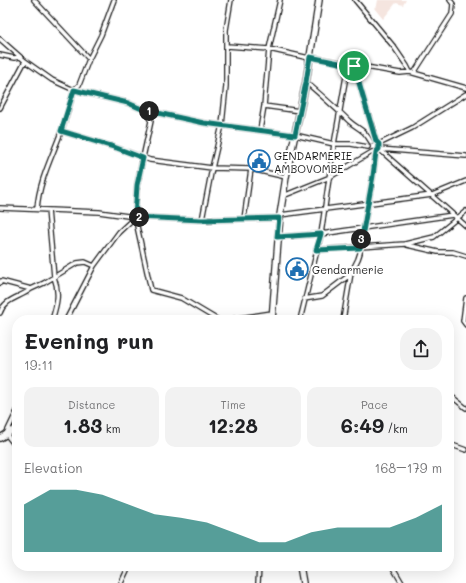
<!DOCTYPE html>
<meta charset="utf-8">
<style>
:root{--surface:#fff;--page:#f2f2f2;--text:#202124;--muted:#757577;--accent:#0f766e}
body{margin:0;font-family:Mali,sans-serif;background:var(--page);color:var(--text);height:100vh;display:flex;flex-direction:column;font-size:15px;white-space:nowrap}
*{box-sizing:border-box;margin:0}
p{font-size:13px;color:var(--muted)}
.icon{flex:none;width:22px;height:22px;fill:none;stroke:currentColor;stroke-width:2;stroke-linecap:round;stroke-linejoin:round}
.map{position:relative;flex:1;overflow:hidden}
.panel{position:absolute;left:12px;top:315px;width:442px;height:256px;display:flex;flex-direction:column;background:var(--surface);border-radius:16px;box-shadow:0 4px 16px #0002}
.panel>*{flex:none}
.pin{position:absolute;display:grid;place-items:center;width:34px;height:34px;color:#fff;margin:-17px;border:2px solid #fff;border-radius:50%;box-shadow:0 1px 4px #0007}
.km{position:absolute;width:20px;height:20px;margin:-10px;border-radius:50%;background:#222;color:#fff;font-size:11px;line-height:20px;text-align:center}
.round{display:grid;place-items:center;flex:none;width:42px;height:42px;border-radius:16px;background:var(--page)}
.headline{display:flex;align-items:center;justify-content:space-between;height:68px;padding:0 12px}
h1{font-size:22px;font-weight:800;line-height:30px}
.metrics{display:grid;grid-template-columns:repeat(3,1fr);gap:6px;height:68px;padding:4px 12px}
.metrics div{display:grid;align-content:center;border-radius:10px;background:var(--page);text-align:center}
.metrics b{font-size:20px;font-weight:800}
.metrics small{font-size:11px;font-weight:400}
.metrics p{font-size:11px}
.chart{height:112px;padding:8px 12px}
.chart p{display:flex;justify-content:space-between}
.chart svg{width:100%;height:72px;margin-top:4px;fill:var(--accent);opacity:.7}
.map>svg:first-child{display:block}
</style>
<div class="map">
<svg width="466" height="583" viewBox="0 0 466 583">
<rect width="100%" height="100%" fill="#fff"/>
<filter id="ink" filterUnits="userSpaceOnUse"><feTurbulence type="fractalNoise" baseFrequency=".025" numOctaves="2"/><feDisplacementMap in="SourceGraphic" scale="8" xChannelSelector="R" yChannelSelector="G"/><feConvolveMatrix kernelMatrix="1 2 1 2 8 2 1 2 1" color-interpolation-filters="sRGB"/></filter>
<g filter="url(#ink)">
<path fill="#f5e5df" d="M378,0H406L403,5L396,3L383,19L374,8L377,5Z"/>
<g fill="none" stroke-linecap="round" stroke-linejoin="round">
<g stroke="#1c1c1c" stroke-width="6">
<path id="street" d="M34,0L89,59
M355,0L394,47L407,66L410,72
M0,39L25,61L52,80L74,90L128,103L144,110L204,123L295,135L334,144H351L368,147
M227,46L269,49L309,58
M0,55L14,58L20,57
M310,57L400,73L410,72L466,88
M354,66L376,141
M414,73L452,14L453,4L450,0
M306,82C321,95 335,107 349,121C359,130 363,128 371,142
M264,106L300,111
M0,108L25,61
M144,110L151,121L137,185L135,217L151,290L181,298L218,320
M260,130L264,106L269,49L280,0
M61,131L114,147L150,160L212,168L251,169L286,177
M379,144L412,128L466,94
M379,149L466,226
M380,149L466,156
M283,196L330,177L372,152
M0,208L99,212L135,217L202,220L279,218
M37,209C39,181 52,157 61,132C66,118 70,104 74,90L79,85L89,59L101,35L114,0
M48,210L54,277C60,293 57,304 52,320
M280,215L432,195L466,181
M244,219L251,169
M202,220L212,168L222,125L226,86V30L231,0
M277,237L321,234L453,215
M407,245L438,252H453L466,256
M316,250L405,244L434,237L466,211
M0,283L1,281L31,289L44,283L77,263L85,262L94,266
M466,298L463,321L466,325
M304,299L322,296L351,274
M0,313C5,298 20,298 31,289
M66,320L94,266L119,232L135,217
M300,320L321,234L334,144L348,65
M343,320L351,273L358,259L360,253V248L373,176L376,152
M451,396L466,408
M17,411L6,434L17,448
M449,444L466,450
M392,566L402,583
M121,583L129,566
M258,583L259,566"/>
</g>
<g stroke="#1c1c1c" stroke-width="8">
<path id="secondary" d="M233,320L272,314
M272,320L280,215L286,177L306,82L319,0
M0,438L17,428
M300,566L303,583"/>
</g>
<use href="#street" stroke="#fff" stroke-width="3.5"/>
<use href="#secondary" stroke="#fff" stroke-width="5.5"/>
</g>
</g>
<g fill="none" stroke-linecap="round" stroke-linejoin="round" filter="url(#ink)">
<g stroke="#fff" stroke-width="8">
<path id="route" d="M310,57L354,66L376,141L379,144V149L376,152L373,176L360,248L316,250L321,234L277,237L279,218L202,220L135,217L137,185L143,158L114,147L61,131L74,90L128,103L144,110L204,123L295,135L306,82Z"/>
</g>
<use href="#route" stroke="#0f766e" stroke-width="5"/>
</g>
<defs>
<g id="civic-ring" transform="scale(1.15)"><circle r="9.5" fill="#fff" stroke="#1f6fb2" stroke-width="1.5"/><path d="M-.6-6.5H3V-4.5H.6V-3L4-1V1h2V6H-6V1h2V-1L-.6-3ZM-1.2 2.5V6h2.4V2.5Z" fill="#1f6fb2"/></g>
</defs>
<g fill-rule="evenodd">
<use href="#civic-ring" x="259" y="161"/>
<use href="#civic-ring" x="297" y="269"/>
</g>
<g text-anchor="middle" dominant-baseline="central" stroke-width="4" stroke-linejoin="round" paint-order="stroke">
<g font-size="11" fill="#1c1c1c" stroke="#fff" text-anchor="start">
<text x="274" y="155">GENDARMERIE<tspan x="274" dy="13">AMBOVOMBE</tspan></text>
<text x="312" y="269">Gendarmerie</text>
</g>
</g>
</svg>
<div class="pin" style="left:354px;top:66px;background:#1e9e55"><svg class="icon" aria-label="arrive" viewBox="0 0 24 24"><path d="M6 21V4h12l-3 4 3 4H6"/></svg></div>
<b class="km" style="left:149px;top:111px">1</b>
<b class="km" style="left:139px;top:217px">2</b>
<b class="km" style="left:361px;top:239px">3</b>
<section class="panel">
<div class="headline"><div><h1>Evening run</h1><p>19:11</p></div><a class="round"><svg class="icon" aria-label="share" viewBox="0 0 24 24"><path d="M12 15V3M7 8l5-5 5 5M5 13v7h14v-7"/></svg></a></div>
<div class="metrics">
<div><p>Distance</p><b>1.83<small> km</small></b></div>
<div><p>Time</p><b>12:28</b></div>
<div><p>Pace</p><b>6:49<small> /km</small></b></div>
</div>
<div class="chart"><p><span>Elevation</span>168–179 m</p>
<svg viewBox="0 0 160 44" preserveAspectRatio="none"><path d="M0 44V15L10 6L20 6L30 9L40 15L50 21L60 23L70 26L80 32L90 38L100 38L110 32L120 29L130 29L140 29L150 23L160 15V44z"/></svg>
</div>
</section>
</div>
